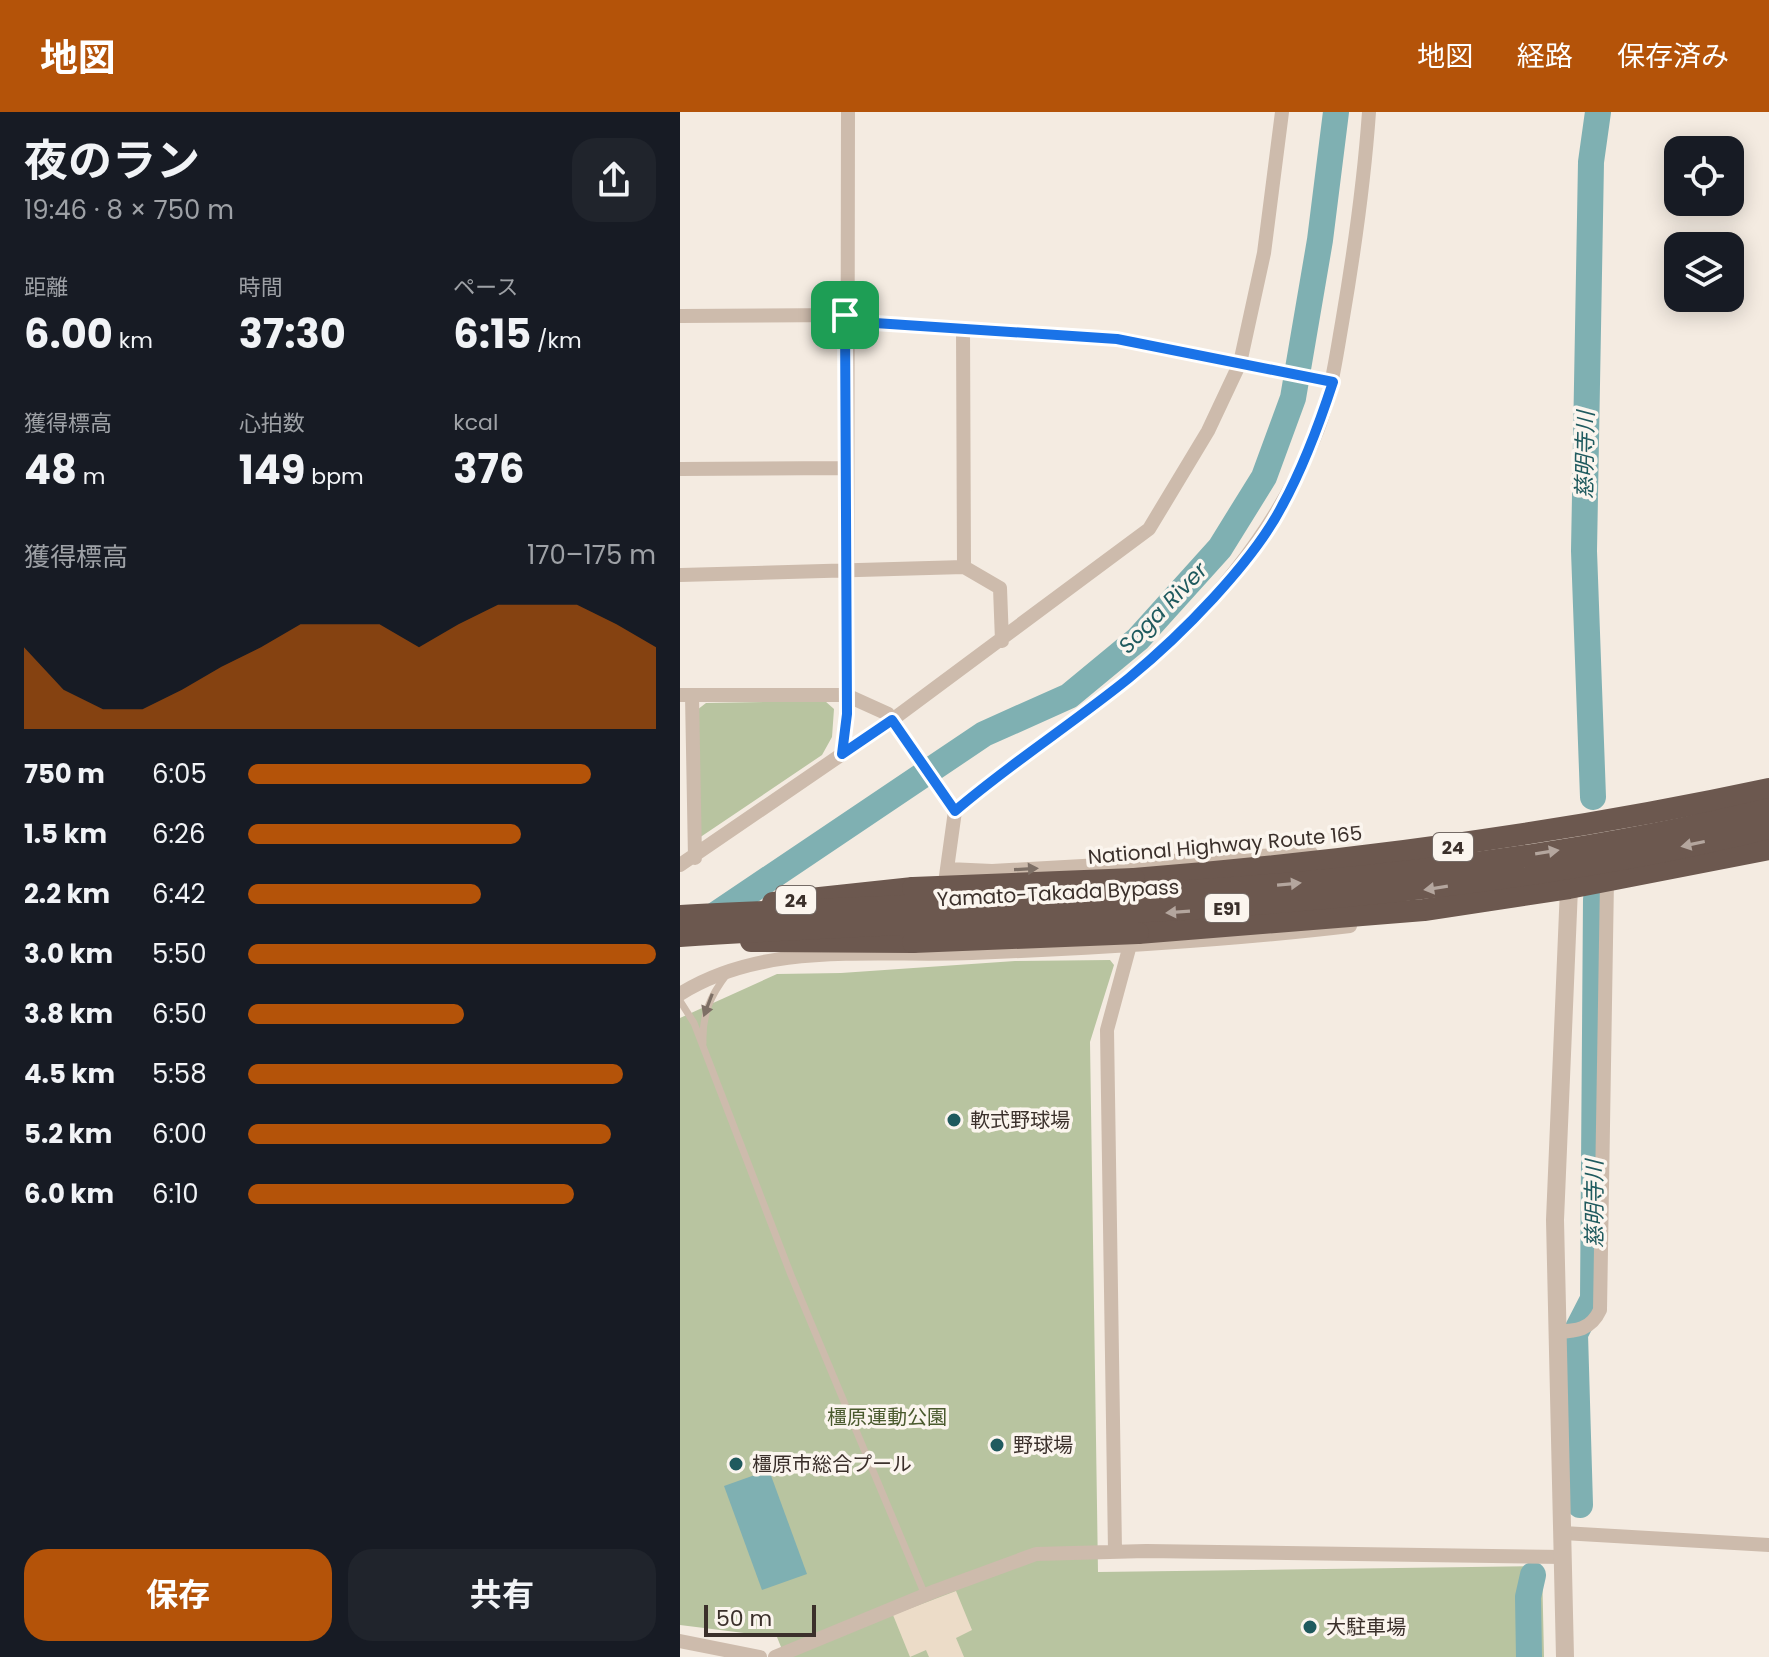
<!DOCTYPE html>
<html lang="ja">
<meta charset="utf-8">
<style>
:root{--surface:#171b24;--page:#20242c;--text:#f1f3f6;--muted:#9ea1a6;--accent:#b45309}
body{margin:0;font-family:Poppins,"Noto Sans JP",sans-serif;background:var(--page);color:var(--text);height:100vh;display:flex;flex-direction:column;font-size:30px;white-space:nowrap}
*{box-sizing:border-box;margin:0}
p{font-size:26px;color:var(--muted)}
.icon{flex:none;width:44px;height:44px;fill:none;stroke:currentColor;stroke-width:2;stroke-linecap:round;stroke-linejoin:round}
.map{position:relative;flex:1;overflow:hidden}
.drawer{display:flex;flex-direction:column;background:var(--surface);width:680px}
.drawer>*{flex:none}
.fabs{position:absolute;left:984px;top:24px;display:grid;gap:16px}
.fabs a{display:grid;place-items:center;width:80px;height:80px;border-radius:16px;background:var(--surface);box-shadow:0 4px 20px #0003;font-size:40px}
.scale{position:absolute;left:24px;bottom:20px;width:112px;box-sizing:border-box;padding-left:8px;border:4px solid #3b302b;border-top:0;font-size:22px;line-height:28px;white-space:nowrap;color:#3b302b;-webkit-text-stroke:6px #fbf5ee;paint-order:stroke}
.pin{position:absolute;display:grid;place-items:center;width:68px;height:68px;color:#fff;margin:-34px;border-radius:16px;box-shadow:0 4px 12px #0006}
.round{display:grid;place-items:center;flex:none;width:84px;height:84px;border-radius:24px;background:var(--page)}
.head{display:flex;align-items:center;justify-content:space-between;height:136px;padding:0 24px}
h1{font-size:44px;font-weight:700;line-height:60px}
.stats{display:grid;grid-template-columns:repeat(3,1fr);gap:12px;height:136px;padding:8px 24px}
.stats div{display:grid;align-content:center}
.stats b{font-size:40px;font-weight:700}
.stats small{font-size:22px;font-weight:400}
.stats p{font-size:22px}
.chart{height:224px;padding:16px 24px}
.chart p{display:flex;justify-content:space-between}
.chart svg{width:100%;height:144px;margin-top:8px;fill:var(--accent);opacity:.7}
.button{display:flex;gap:16px;margin-top:auto;padding:16px 24px}
.button a{flex:1;height:92px;border-radius:24px;background:var(--accent);color:#fff;font-size:32px;font-weight:700;line-height:92px;text-align:center}
.button a+a{background:var(--page);color:var(--text)}
ul{padding:0 24px;list-style:none;font-size:26px}
li{display:grid;grid-template-columns:128px 96px 1fr;align-items:center;height:60px}
li i{height:20px;border-radius:10px;background:var(--accent)}
header{display:flex;align-items:center;gap:48px;box-sizing:border-box;height:112px;padding:0 40px;background:var(--accent);color:#fff}
header strong{font-size:38px}
nav{display:flex;gap:44px;margin-inline-start:auto;font-size:28px}
main{display:flex;flex:1;min-height:0}
.map>svg:first-child{display:block}
</style>
<header>
<strong>地図</strong>
<nav><a>地図</a><a>経路</a><a>保存済み</a></nav>
</header>
<main>
<section class="drawer">
<div class="head"><div><h1>夜のラン</h1><p>19:46 · 8 × 750 m</p></div><a class="round"><svg class="icon" aria-label="share" viewBox="0 0 24 24"><path d="M12 15V3M7 8l5-5 5 5M5 13v7h14v-7"/></svg></a></div>
<div class="stats">
<div><p>距離</p><b>6.00<small> km</small></b></div>
<div><p>時間</p><b>37:30</b></div>
<div><p>ペース</p><b>6:15<small> /km</small></b></div>
</div>
<div class="stats">
<div><p>獲得標高</p><b>48<small> m</small></b></div>
<div><p>心拍数</p><b>149<small> bpm</small></b></div>
<div><p>kcal</p><b>376</b></div>
</div>
<div class="chart"><p><span>獲得標高</span>170–175 m</p>
<svg viewBox="0 0 160 44" preserveAspectRatio="none"><path d="M0 44V19L10 32L20 38L30 38L40 32L50 25L60 19L70 12L80 12L90 12L100 19L110 12L120 6L130 6L140 6L150 12L160 19V44z"/></svg>
</div>
<ul>
<li><b>750 m</b>6:05<i style="width:84%"></i></li>
<li><b>1.5 km</b>6:26<i style="width:67%"></i></li>
<li><b>2.2 km</b>6:42<i style="width:57%"></i></li>
<li><b>3.0 km</b>5:50<i style="width:100%"></i></li>
<li><b>3.8 km</b>6:50<i style="width:53%"></i></li>
<li><b>4.5 km</b>5:58<i style="width:92%"></i></li>
<li><b>5.2 km</b>6:00<i style="width:89%"></i></li>
<li><b>6.0 km</b>6:10<i style="width:80%"></i></li>
</ul>
<div class="button"><a>保存</a><a>共有</a></div>
</section>
<div class="map">
<svg width="1089" height="1545" viewBox="0 0 1089 1545">
<rect width="100%" height="100%" fill="#f4ebe1"/>
<path fill="#b8c4a0" d="M145,589L154,597L152,625L142,643L19,726L17,598L26,591Z
M430,848L434,853L410,930L418,1460L862,1454L864,1545H105L97,1525L0,1513V906L97,862L161,861L335,849Z"/>
<path fill="#ecdcc8" d="M276,1479L292,1518L276,1526L284,1545H249L246,1538L230,1545L213,1503Z"/>
<path fill="#7fb0b2" d="M89,1358L127,1462L82,1478L44,1374Z"/>
<g fill="none" stroke-linecap="round" stroke-linejoin="round">
<path stroke="#7fb0b2" stroke-width="26" d="M913,685L904,439L911,50L918,0
M26,809L304,622L389,584L458,527L540,436L584,365L613,286L640,128L656,0
M900,1393L895,1222L913,1187L916,787
M849,1545L848,1485L853,1463"/>
<path stroke="#cdbbac" stroke-width="7" d="M0,889L14,911L111,1163L245,1483
M23,931C22,903 30,884 47,862"/>
<path stroke="#cdbbac" stroke-width="14" d="M0,204L165,203L195,211L437,227L653,270
M283,216L284,455
M0,357L165,356
M0,463L284,455L320,476L322,529
M0,583H166L208,602L275,699L266,764
M12,583L15,746
M162,642L167,602L168,0
M275,699C330,651 392,612 449,566C527,503 594,421 633,329C650,291 655,251 662,211C674,141 684,71 689,0
M0,753L212,608L469,417L528,319L560,251L584,141L602,0
M268,757L312,759L631,741
M0,882C86,828 195,845 292,841C418,836 544,829 670,814
M877,1220C896,1219 911,1218 920,1198L927,768
M883,1421L1089,1433
M435,1439L427,918L450,833
M0,1529L80,1545
M95,1545L255,1479L356,1442L466,1439L883,1445"/>
<path stroke="#cdbbac" stroke-width="18" d="M885,1545L875,1108L889,776"/>
<path stroke="#6c584f" stroke-width="22" d="M454,767C668,750 879,722 1089,677
M93,791L233,776
M458,821L744,798L889,776L1089,737
M71,829L233,830"/>
<path stroke="#6c584f" stroke-width="22" d="M233,776L454,767
M0,804C364,786 733,784 1089,697
M0,824C365,800 731,804 1089,716
M233,830L458,821"/>
</g>
<defs><path id="oneway-solid" d="M-6-.8H1V-3.2L6.5 0L1 3.2V.8H-6Z" transform="scale(2)"/></defs>
<g fill="#b4a69e">
<use href="#oneway-solid" transform="translate(1013 732) rotate(168)"/>
<use href="#oneway-solid" transform="translate(867 740) rotate(-9)"/>
<use href="#oneway-solid" transform="translate(609 772) rotate(-5)"/>
<use href="#oneway-solid" transform="translate(756 776) rotate(171)"/>
<use href="#oneway-solid" transform="translate(498 800) rotate(176)"/>
</g>
<g fill="#7d6f65">
<use href="#oneway-solid" transform="translate(346 757) rotate(-3)"/>
<use href="#oneway-solid" transform="translate(28 893) rotate(111)"/>
</g>
<g fill="none" stroke-linecap="round" stroke-linejoin="round">
<g stroke="#fff" stroke-width="16">
<path id="route" d="M165,203L195,211L437,227L653,270C639,313 624,354 602,394C572,452 500,524 449,566C392,612 331,651 275,699L212,608L162,642L167,602Z"/>
</g>
<use href="#route" stroke="#1a73e8" stroke-width="10"/>
</g>
<g fill="#1f5a5e" stroke="#fbf5ee" stroke-width="3">
<circle cx="274" cy="1008" r="8"/>
<circle cx="317" cy="1333" r="8"/>
<circle cx="56" cy="1352" r="8"/>
<circle cx="630" cy="1515" r="8"/>
</g>
<g text-anchor="middle" dominant-baseline="central" stroke-width="7" stroke-linejoin="round" paint-order="stroke">
<g fill="#fbf5ee" stroke="#756b66" stroke-width="2">
<rect x="753" y="721" width="40" height="28" rx="6"/>
<rect x="96" y="774" width="40" height="28" rx="6"/>
<rect x="525" y="782" width="44" height="28" rx="6"/>
</g>
<g font-size="18" font-weight="bold" fill="#3b302b">
<text x="773" y="735">24</text>
<text x="116" y="788">24</text>
<text x="547" y="796">E91</text>
</g>
<g font-size="20" fill="#3b302b" stroke="#fbf5ee">
<text transform="translate(545 733) rotate(-5)">National Highway Route 165</text>
<text transform="translate(378 781) rotate(-3)">Yamato-Takada Bypass</text>
</g>
<g font-size="20" fill="#3b302b" stroke="#fbf5ee" text-anchor="start">
<text x="290" y="1008">軟式野球場</text>
<text x="333" y="1333">野球場</text>
<text x="72" y="1352">橿原市総合プール</text>
<text x="646" y="1515">大駐車場</text>
</g>
<g font-size="20" fill="#4a5a2e" stroke="#fbf5ee">
<text x="207" y="1305">橿原運動公園</text>
</g>
<g font-size="22" font-style="italic" fill="#1f5a5e" stroke="#fbf5ee">
<text transform="translate(905 343) rotate(-89)">慈明寺川</text>
<text transform="translate(483 496) rotate(-46)">Soga River</text>
<text transform="translate(914 1092) rotate(-90)">慈明寺川</text>
</g>
</g>
</svg>
<div class="fabs">
<a><svg class="icon" aria-label="locate" viewBox="0 0 24 24"><circle cx="12" cy="12" r="6"/><path d="M12 2v4M12 18v4M2 12h4M18 12h4"/></svg></a>
<a><svg class="icon" aria-label="layers" viewBox="0 0 24 24"><path d="M12 4l9 5-9 5-9-5zM3 14l9 5 9-5"/></svg></a>
</div>
<div class="scale">50 m</div>
<div class="pin" style="left:165px;top:203px;background:#1e9e55"><svg class="icon" aria-label="arrive" viewBox="0 0 24 24"><path d="M6 21V4h12l-3 4 3 4H6"/></svg></div>
</div>
</main>
